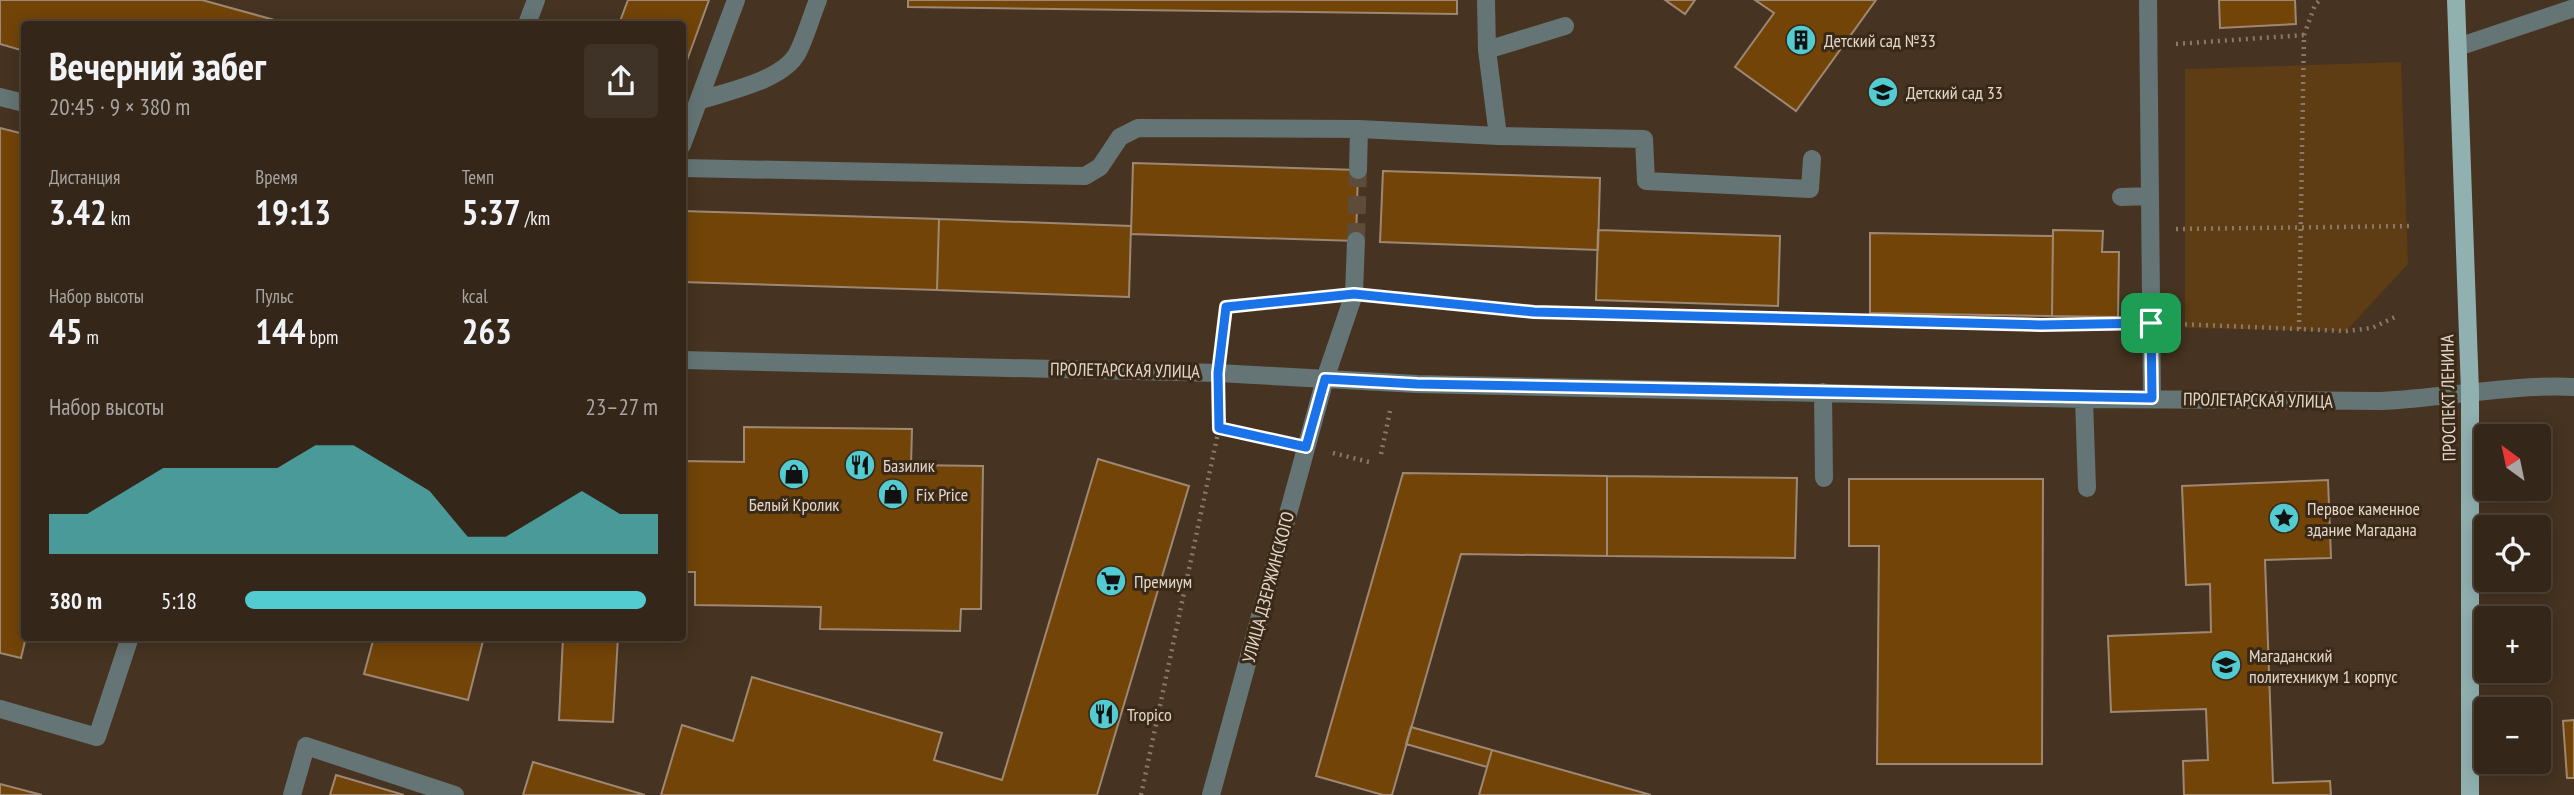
<!DOCTYPE html>
<html lang="ru">
<meta charset="utf-8">
<style>
:root{--surface:#342619;--page:#3f3226;--text:#f1f3f6;--muted:#a9a5a2;--line:#4e4338;--accent:#52ccd0}
body{margin:0;font-family:"PT Sans Narrow",sans-serif;background:var(--page);color:var(--text);height:100vh;display:flex;flex-direction:column;font-size:26px;white-space:nowrap}
*{box-sizing:border-box;margin:0}
p{font-size:23px;color:var(--muted)}
.icon{flex:none;width:38px;height:38px;fill:none;stroke:currentColor;stroke-width:2;stroke-linecap:round;stroke-linejoin:round}
.map{position:relative;flex:1;overflow:hidden}
.details{position:absolute;left:21px;top:21px;width:665px;height:620px;display:flex;flex-direction:column;background:var(--surface);border-radius:7px;box-shadow:0 4px 18px #0003,0 0 0 2px var(--line)}
.details>*{flex:none}
.needle{width:46px;rotate:327deg}
.controls{position:absolute;left:2474px;top:424px;display:grid;gap:14px}
.controls a{display:grid;place-items:center;width:77px;height:77px;border-radius:7px;background:var(--surface);box-shadow:0 4px 18px #0003,0 0 0 2px var(--line);font-size:35px}
.pin{position:absolute;display:grid;place-items:center;width:60px;height:60px;color:#fff;margin:-30px;border-radius:14px;box-shadow:0 4px 10px #0006}
.round{display:grid;place-items:center;flex:none;width:74px;height:74px;border-radius:7px;background:var(--page)}
.overview{display:flex;align-items:center;justify-content:space-between;height:119px;padding:0 28px}
h1{font-size:38px;font-weight:600;line-height:52px}
.stats{display:grid;grid-template-columns:repeat(3,1fr);gap:10px;height:119px;padding:7px 28px}
.stats div{display:grid;align-content:center}
.stats b{font-size:35px;font-weight:600}
.stats small{font-size:19px;font-weight:400}
.stats p{font-size:19px}
.chart{height:196px;padding:14px 28px}
.chart p{display:flex;justify-content:space-between}
.chart svg{width:100%;height:126px;margin-top:7px;fill:var(--accent);opacity:.7}
ul{padding:0 28px;list-style:none;font-size:23px}
li{display:grid;grid-template-columns:112px 84px 1fr;align-items:center;height:52px}
li i{height:18px;border-radius:9px;background:var(--accent)}
.map>svg:first-child{display:block}
</style>
<div class="map">
<svg width="2574" height="795" viewBox="0 0 2574 795">
<rect width="100%" height="100%" fill="#463321"/>
<path fill="#5e3c14" d="M2401,62L2408,264L2346,331L2185,328V69Z"/>
<path fill="#724408" stroke="#9e8873" stroke-width="2" d="M0,0H202L289,24H24V51L0,44Z
M628,0H709L682,74V24H619Z
M908,0H1457V14L908,7Z
M1665,0H1695L1685,14Z
M1755,0H1876L1796,111L1735,67L1774,13Z
M2219,0H2295L2296,24L2220,28Z
M0,128L24,134V637H26L21,658L0,653Z
M1133,163L1358,170L1356,241L1131,234Z
M1383,171L1600,178L1598,250L1380,242Z
M682,211L939,219L937,290L682,282Z
M939,219L1131,226L1129,297L937,290Z
M1598,230L1780,236L1778,306L1596,300Z
M2053,230L2103,231L2102,252H2119L2118,317L2052,316Z
M1870,233L2053,236L2052,316L1870,313Z
M744,427L912,429L911,465L983,466L981,609H961L960,631L820,629L821,607L695,605V572H682L684,461L744,462Z
M1098,459L1189,486L1097,795H661L682,725L733,741L752,677L942,733L934,760L1002,780Z
M1403,473L1607,476V556L1461,554L1392,795H1383L1316,776Z
M1607,476L1797,478L1795,558L1607,556Z
M1849,479H2043L2042,764H1877L1879,546H1849Z
M2328,480L2331,558L2265,560L2273,783L2330,781L2331,795H2184L2183,761L2208,760L2206,709L2111,712L2108,636L2211,632L2210,584L2186,585L2182,486Z
M374,637H484L468,700L364,674Z
M563,637H618L613,722L559,720Z
M2574,720V778H2567L2563,721Z
M1411,727L1492,750L1487,767L1406,744Z
M1492,750L1651,795H1479Z
M533,762L645,795H523Z
M336,775L404,795H330Z
M0,784L42,795H0Z"/>
<g fill="none" stroke-linecap="round" stroke-linejoin="round">
<path stroke="#5d4c3a" stroke-width="18" stroke-dasharray="18 9" stroke-linecap="butt" d="M1356,241L1358,170"/>
<path stroke="#89796a" stroke-width="4.5" stroke-dasharray="2 5" stroke-linecap="butt" d="M2176,44L2304,35
M2176,229L2414,226
M1381,297L1534,312L1830,321L2041,325L2123,323
M2178,324L2346,331L2372,328L2395,317
M2299,329L2304,35L2315,5L2320,0
M1221,347L1225,307L1323,297
M1219,401V428L1280,441
M1333,453L1369,462
M1381,454L1390,411
M1141,795L1219,428"/>
<path stroke="#657474" stroke-width="18" d="M1486,0L1487,50L1498,136
M2148,0L2152,398
M527,24L536,0
M2458,47L2574,8
M1487,50L1565,26
M0,97L24,103
M701,100C729,91 784,80 798,52C806,36 811,17 818,0
M1359,129L1498,136L1644,139L1646,181L1810,189L1812,159
M682,145L736,0
M682,168L1085,176L1100,167L1120,137L1138,128L1359,129L1358,170
M2121,197L2150,196
M682,360L1218,373L1417,384L2084,399L2381,401C2446,398 2509,384 2574,387
M1823,392L1824,478
M2084,399L2087,488
M0,709L97,737L130,637
M292,795L306,746L455,795
M1211,795L1325,379L1354,294L1356,241"/>
<path stroke="#91b0b0" stroke-width="18" d="M2456,0L2470,392V795"/>
</g>
<g fill="none" stroke-linecap="round" stroke-linejoin="round">
<g stroke="#fff" stroke-width="14">
<path id="route" d="M1354,294L1534,312L2041,325L2151,323L2152,398L1417,384L1325,379L1306,447L1219,428L1218,373L1226,307Z"/>
</g>
<use href="#route" stroke="#1a73e8" stroke-width="9"/>
</g>
<defs>
<g id="building-disc" transform="scale(1.575)"><circle r="9.5" fill="#52ccd0" stroke="#3b2917"/><path d="M-4-6H4V6H1V3H-1V6H-4ZM-2.5-4.3h1.7v1.8h-1.7ZM.8-4.3h1.7v1.8H.8ZM-2.5-1h1.7V.8h-1.7ZM.8-1h1.7V.8H.8Z" fill="#111"/></g>
<g id="school-disc" transform="scale(1.575)"><circle r="9.5" fill="#52ccd0" stroke="#3b2917"/><path d="M0-5L7-2L0 1L-7-2ZM-4 1L0 2.5L4 1V4Q0 6-4 4Z" fill="#111"/></g>
<g id="restaurant-disc" transform="scale(1.575)"><circle r="9.5" fill="#52ccd0" stroke="#3b2917"/><path d="M-5-6h1v4h1v-4h1v4h1v-4h1v5L-1.5 .5V6h-2V.5L-5-1ZM5-6V6H3V1.5H1.5Q1.5-4 5-6Z" fill="#111"/></g>
<g id="shop-disc" transform="scale(1.575)"><circle r="9.5" fill="#52ccd0" stroke="#3b2917"/><path d="M-5-2.5h2.3a2.7 3.5 0 0 1 5.4 0H5L5.5 6h-11ZM-1.5-2.5h3a1.5 2.3 0 0 0-3 0Z" fill="#111"/></g>
<g id="sight-disc" transform="scale(1.575)"><circle r="9.5" fill="#52ccd0" stroke="#3b2917"/><path d="M0-6L1.8-2.2L6-1.7L2.9 1.2L3.7 5.4L0 3.3L-3.7 5.4L-2.9 1.2L-6-1.7L-1.8-2.2Z" fill="#111"/></g>
<g id="supermarket-disc" transform="scale(1.575)"><circle r="9.5" fill="#52ccd0" stroke="#3b2917"/><path d="M-6-5.5h2.5l.6 2H6L4.5 2H-2.5L-4.4-4H-6ZM-1.5 3.2a1.3 1.3 0 1 0 .1 0ZM3 3.2a1.3 1.3 0 1 0 .1 0Z" fill="#111"/></g>
</defs>
<g fill-rule="evenodd">
<use href="#building-disc" x="1801" y="40"/>
<use href="#school-disc" x="1883" y="92"/>
<use href="#restaurant-disc" x="860" y="465"/>
<use href="#shop-disc" x="794" y="474"/>
<use href="#shop-disc" x="893" y="494"/>
<use href="#sight-disc" x="2284" y="518"/>
<use href="#supermarket-disc" x="1111" y="581"/>
<use href="#school-disc" x="2226" y="665"/>
<use href="#restaurant-disc" x="1104" y="714"/>
</g>
<g text-anchor="middle" dominant-baseline="central" stroke-width="6" stroke-linejoin="round" paint-order="stroke">
<g font-size="18" fill="#e2d7cb" stroke="#3b2917" text-anchor="start">
<text x="1824" y="40">Детский сад №33</text>
<text x="1906" y="92">Детский сад 33</text>
<text x="883" y="465">Базилик</text>
<text x="916" y="494">Fix Price</text>
<text x="794" y="504" text-anchor="middle">Белый Кролик</text>
<text x="2307" y="508">Первое каменное<tspan x="2307" dy="21">здание Магадана</tspan></text>
<text x="1134" y="581">Премиум</text>
<text x="2249" y="655">Магаданский<tspan x="2249" dy="21">политехникум 1 корпус</tspan></text>
<text x="1127" y="714">Tropico</text>
</g>
<g font-size="18" fill="#e2d7cb" stroke="#3b2917">
<text transform="translate(1125 370) rotate(1)">ПРОЛЕТАРСКАЯ УЛИЦА</text>
<text transform="translate(2448 398) rotate(-91)">ПРОСПЕКТ ЛЕНИНА</text>
<text transform="translate(2258 400) rotate(1)">ПРОЛЕТАРСКАЯ УЛИЦА</text>
<text transform="translate(1268 587) rotate(-75)">УЛИЦА ДЗЕРЖИНСКОГО</text>
</g>
</g>
</svg>
<div class="controls">
<a><svg class="needle" viewBox="-14 -14 28 28"><path d="M0-13l5 13h-10z" fill="#e53935"/><path d="M0 13l5-13h-10z" fill="#a9a5a2"/></svg></a>
<a><svg class="icon" aria-label="locate" viewBox="0 0 24 24"><circle cx="12" cy="12" r="6"/><path d="M12 2v4M12 18v4M2 12h4M18 12h4"/></svg></a>
<a>+</a>
<a>−</a>
</div>
<div class="pin" style="left:2151px;top:323px;background:#1e9e55"><svg class="icon" aria-label="arrive" viewBox="0 0 24 24"><path d="M6 21V4h12l-3 4 3 4H6"/></svg></div>
<section class="details">
<div class="overview"><div><h1>Вечерний забег</h1><p>20:45 · 9 × 380 m</p></div><a class="round"><svg class="icon" aria-label="share" viewBox="0 0 24 24"><path d="M12 15V3M7 8l5-5 5 5M5 13v7h14v-7"/></svg></a></div>
<div class="stats">
<div><p>Дистанция</p><b>3.42<small> km</small></b></div>
<div><p>Время</p><b>19:13</b></div>
<div><p>Темп</p><b>5:37<small> /km</small></b></div>
</div>
<div class="stats">
<div><p>Набор высоты</p><b>45<small> m</small></b></div>
<div><p>Пульс</p><b>144<small> bpm</small></b></div>
<div><p>kcal</p><b>263</b></div>
</div>
<div class="chart"><p><span>Набор высоты</span>23–27 m</p>
<svg viewBox="0 0 160 44" preserveAspectRatio="none"><path d="M0 44V30L10 30L20 22L30 14L40 14L50 14L60 14L70 6L80 6L90 14L100 22L110 38L120 38L130 30L140 22L150 30L160 30V44z"/></svg>
</div>
<ul>
<li><b>380 m</b>5:18<i style="width:97%"></i></li>
</ul>
</section>
</div>
